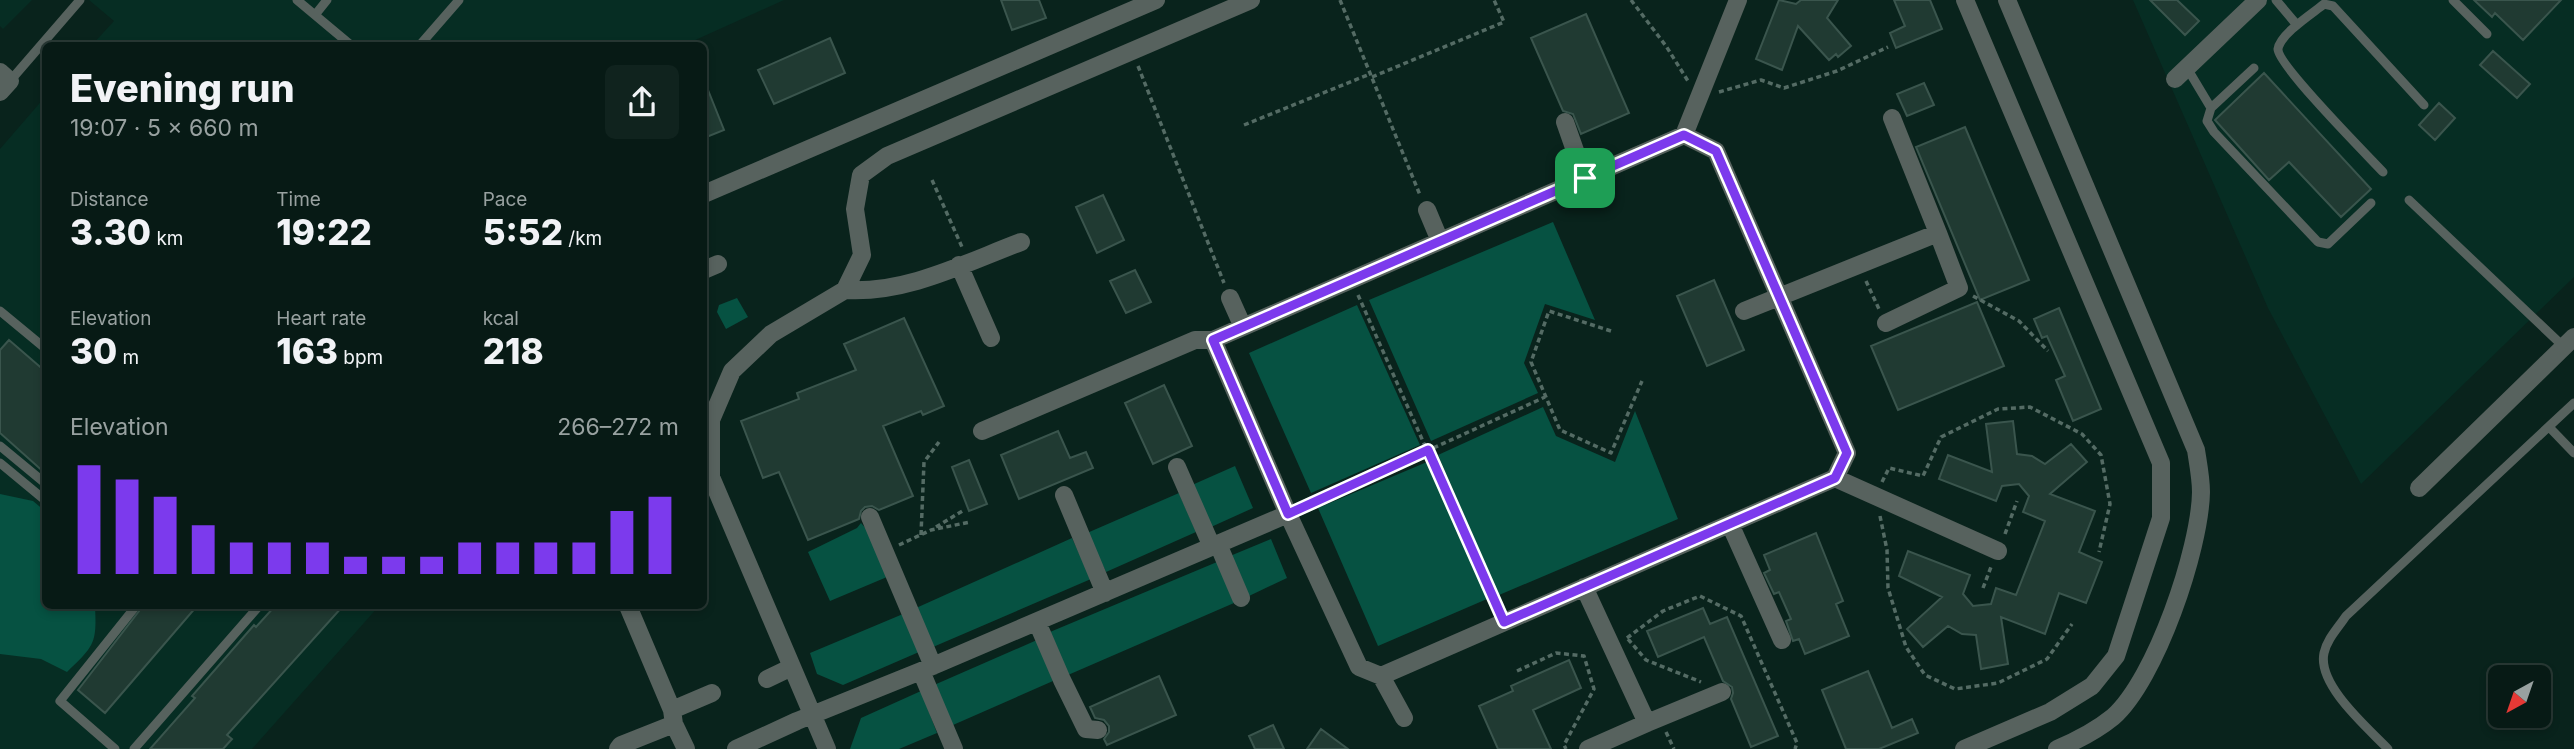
<!DOCTYPE html>
<meta charset="utf-8">
<style>
:root{--surface:#071a15;--page:#10231e;--text:#f1f3f6;--muted:#98a1a0;--line:#283834;--accent:#7c3aed}
body{margin:0;font-family:Inter,sans-serif;background:var(--page);color:var(--text);height:100vh;display:flex;flex-direction:column;font-size:26px;white-space:nowrap}
*{box-sizing:border-box;margin:0}
p{font-size:23px;color:var(--muted)}
.icon{flex:none;width:38px;height:38px;fill:none;stroke:currentColor;stroke-width:2;stroke-linecap:round;stroke-linejoin:round}
.map{position:relative;flex:1;overflow:hidden}
.side{position:absolute;left:42px;top:42px;width:665px;height:567px;display:flex;flex-direction:column;background:var(--surface);border-radius:10px;box-shadow:0 4px 10px #0003,0 0 0 2px var(--line)}
.side>*{flex:none}
.needle{width:46px;rotate:220deg}
.buttons{position:absolute;left:2488px;top:665px;display:grid;gap:14px}
.buttons a{display:grid;place-items:center;width:63px;height:63px;border-radius:10px;background:var(--surface);box-shadow:0 4px 10px #0003,0 0 0 2px var(--line);font-size:35px}
.pin{position:absolute;display:grid;place-items:center;width:60px;height:60px;color:#fff;margin:-30px;border-radius:14px;box-shadow:0 4px 10px #0006}
.round{display:grid;place-items:center;flex:none;width:74px;height:74px;border-radius:10px;background:var(--page)}
.headline{display:flex;align-items:center;justify-content:space-between;height:119px;padding:0 28px}
h1{font-size:38px;font-weight:800;line-height:52px}
.metrics{display:grid;grid-template-columns:repeat(3,1fr);gap:10px;height:119px;padding:7px 28px}
.metrics div{display:grid;align-content:center}
.metrics b{font-size:35px;font-weight:800}
.metrics small{font-size:19px;font-weight:400}
.metrics p{font-size:19px}
.chart{height:196px;padding:14px 28px}
.chart p{display:flex;justify-content:space-between}
.chart svg{width:100%;height:126px;margin-top:7px;stroke:var(--accent);stroke-width:6}
.map>svg:first-child{display:block}
</style>
<div class="map">
<svg width="2574" height="749" viewBox="0 0 2574 749">
<rect width="100%" height="100%" fill="#09231c"/>
<path fill="#062d23" d="M0,0H32L3,29L0,26Z
M89,0H784L682,46L92,45L114,21Z
M2133,0H2574V277L2361,484L2268,308Z
M45,97L46,606H379L252,749H0V149Z"/>
<path fill="#065242" d="M1553,222L1595,320L1545,304L1524,363L1538,393L1431,441L1369,300Z
M737,298L748,317L726,329L717,312L719,305Z
M1357,305L1420,445L1311,493L1249,353Z
M1543,407L1556,436L1615,462L1635,411L1678,519L1499,595L1438,455Z
M1427,462L1487,599L1378,646L1318,508Z
M1235,466L1253,508L1211,527L1192,485Z
M1179,493L1196,532L1106,572L1087,533Z
M0,494L33,501L45,511L46,606H95C97,644 94,646 67,672L41,659L0,654Z
M861,523L869,532L887,577L830,601L808,552L857,528Z
M1072,538L1091,579L933,647L916,608Z
M1271,539L1287,578L1249,596L1230,556Z
M1217,562L1234,603L1068,675L1050,632Z
M903,614L919,652L843,685L817,674L810,653Z
M1037,640L1053,681L953,725L934,685Z
M921,691L937,733L899,749H850L861,718Z"/>
<path fill="#203a32" stroke="#3a554d" stroke-width="2" d="M1001,0H1039L1046,18L1012,30Z
M1779,0L1796,4L1801,0H1838L1827,18L1851,46L1838,57L1836,54L1829,60L1798,26L1782,70L1756,59Z
M1894,0H1930L1942,29L1896,48L1890,33L1905,26Z
M2150,0H2177L2199,21L2185,35Z
M2474,0H2561L2523,40L2495,13L2492,17Z
M1586,14L1629,113L1581,134L1573,114L1563,111L1531,38Z
M830,38L845,73L774,104L758,70Z
M2493,51L2530,84L2517,98L2480,65Z
M2264,73L2371,189L2341,217L2289,162L2269,180L2215,120Z
M704,80L724,130L704,138Z
M1924,83L1934,105L1907,116L1897,94Z
M2439,103L2455,118L2435,140L2419,125Z
M1965,127L2029,280L1980,300L1916,147Z
M1103,195L1124,240L1097,253L1076,207Z
M1135,270L1151,302L1126,313L1110,281Z
M1714,280L1744,350L1707,366L1677,296Z
M1977,302L2004,366L1898,410L1871,346Z
M2059,308L2101,409L2073,421L2056,380L2065,376L2047,336L2042,338L2034,319Z
M904,318L944,406L923,415L921,411L883,426L913,496L879,510L872,506L865,507L861,511L859,519L808,540L779,472L763,478L741,421L799,399L797,393L856,370L844,344Z
M9,340L46,372V474L0,433V350Z
M1164,385L1192,446L1153,464L1125,403Z
M2013,421L2017,454L2032,456L2045,464L2071,444L2087,462L2050,494L2095,511L2079,552L2102,562L2086,603L2059,593L2045,634L2001,617L2008,664L1981,669L1976,635L1962,634L1948,626L1923,647L1907,629L1942,597L1899,576L1908,551L1970,575L1963,594L1973,606L1991,604L1996,588L2016,595L2045,521L2023,512L2029,496L2019,484L2002,486L1996,501L1939,479L1948,455L1992,472L1986,424Z
M1058,431L1070,458L1086,452L1093,468L1019,499L1001,455Z
M969,460L987,504L969,511L952,467Z
M1816,533L1843,601L1836,604L1849,636L1805,654L1799,639L1793,641L1786,621L1791,619L1779,592L1774,594L1764,573L1770,570L1764,555Z
M143,606H197L105,713L78,690Z
M275,606H343L227,735L232,739L223,749H150L195,698L192,696L254,625L256,627Z
M1703,608L1710,624L1727,617L1778,736L1751,747L1731,699L1733,693L1732,687L1723,681L1704,637L1658,657L1647,631Z
M1569,660L1581,688L1533,710L1551,749H1498L1479,706L1513,691L1511,686Z
M1868,671L1892,728L1912,719L1918,733L1879,749H1846L1822,690Z
M1159,676L1176,715L1107,745L1104,739L1109,732V726L1104,720L1095,718L1090,707Z
M1273,725L1284,749H1255L1249,736Z
M1321,729L1348,749H1307Z"/>
<g fill="none" stroke-linecap="round" stroke-linejoin="round">
<path stroke="#546b64" stroke-width="3.5" stroke-dasharray="5 3.5" stroke-linecap="butt" d="M1340,0L1420,195
M1631,0L1666,46L1688,81
M1138,66L1224,283
M1372,77L1504,22L1494,0
M1719,92L1761,80L1784,88L1837,71L1888,47
M1244,125L1370,74
M932,180L962,247
M1866,281L1879,309
M1358,295L1497,608
M1973,296L2019,321L2048,351
M1611,331L1549,311L1531,362L1560,430L1611,453L1642,381
M1882,482L1889,468L1923,476L1941,437L1998,409L2030,407L2082,434L2101,455L2110,504L2099,552
M1302,508L1545,397
M1880,516L1887,550L1888,588L1906,647L1925,675L1955,689L1998,683L2047,659L2072,624
M936,527L964,510
M2005,534L2017,501
M921,535L924,462L939,442
M899,545L931,530L970,522
M1983,588L1991,567
M1627,638L1663,611L1700,596L1741,616L1797,743L1795,749
M1628,639L1646,660L1701,682
M1517,671L1556,653L1584,656L1594,689L1564,745L1566,749
M1666,732L1674,749"/>
<path stroke="#57625e" stroke-width="9" d="M297,0L352,46
M2276,0L2297,25
M2453,0L2487,34
M315,15L327,0
M419,46L459,0
M2187,68L2211,108
M2254,68L2211,108L2207,121L2214,132L2318,242L2328,244L2371,203
M10,81L80,0
M2383,172C2367,155 2277,64 2278,49C2280,34 2313,13 2324,4L2333,6L2424,105
M2409,200L2564,347
M0,311L46,349
M2549,427L2574,453
M0,446L46,484
M0,463L46,501
M115,749L60,701L136,606
M134,749L259,606
M2388,749C2368,728 2317,685 2324,653C2327,639 2338,628 2346,616L2574,403"/>
<path stroke="#57625e" stroke-width="18" d="M2007,0L2196,450C2198,463 2201,478 2201,492C2200,549 2156,679 2113,717C2097,730 2076,741 2057,749
M0,72L10,81L0,92
M2175,79L2258,0
M1565,122L1585,179
M1684,135L1716,151L1847,453L1835,478L1381,676L1359,667L1288,514L1213,340Z
M1684,135L1738,0
M704,194L1156,0
M1427,210L1440,241
M959,265L991,338
M704,270L718,264
M845,290C906,294 965,263 1021,242
M1230,298L1243,327
M1744,311L1938,233L1892,118
M1886,323L1959,288L1938,233
M982,431L1195,340H1213
M1177,467L1212,547
M1835,478L1998,551
M2419,488L2574,337
M1064,495L1105,593
M870,517L933,666
M1730,524L1782,640
M1218,544L1241,598
M1584,587L1647,723L1588,749
M628,606L672,710L674,724
M1037,622L1062,680L1086,729L1098,730
M921,671L954,749
M1381,676L1404,718
M767,679L792,667
M672,710L712,693
M1647,723L1722,692
M618,749L621,745L674,724L686,749
M736,749L797,721L921,671L1288,514
M827,749L711,477V420L732,371L771,334L845,290L862,255L855,209L861,175L887,156L1251,0
M1964,749L2050,712L2092,686L2116,656L2161,518V463L1965,0"/>
</g>
<g fill="none" stroke-linecap="round" stroke-linejoin="round">
<g stroke="#fff" stroke-width="14">
<path id="route" d="M1684,135L1716,151L1847,453L1835,478L1504,622L1428,450L1288,514L1213,340Z"/>
</g>
<use href="#route" stroke="#7c3aed" stroke-width="9"/>
</g>
</svg>
<div class="buttons">
<a><svg class="needle" viewBox="-14 -14 28 28"><path d="M0-13l5 13h-10z" fill="#e53935"/><path d="M0 13l5-13h-10z" fill="#98a1a0"/></svg></a>
</div>
<div class="pin" style="left:1585px;top:178px;background:#1e9e55"><svg class="icon" aria-label="arrive" viewBox="0 0 24 24"><path d="M6 21V4h12l-3 4 3 4H6"/></svg></div>
<section class="side">
<div class="headline"><div><h1>Evening run</h1><p>19:07 · 5 × 660 m</p></div><a class="round"><svg class="icon" aria-label="share" viewBox="0 0 24 24"><path d="M12 15V3M7 8l5-5 5 5M5 13v7h14v-7"/></svg></a></div>
<div class="metrics">
<div><p>Distance</p><b>3.30<small> km</small></b></div>
<div><p>Time</p><b>19:22</b></div>
<div><p>Pace</p><b>5:52<small> /km</small></b></div>
</div>
<div class="metrics">
<div><p>Elevation</p><b>30<small> m</small></b></div>
<div><p>Heart rate</p><b>163<small> bpm</small></b></div>
<div><p>kcal</p><b>218</b></div>
</div>
<div class="chart"><p><span>Elevation</span>266–272 m</p>
<svg viewBox="0 0 160 44" preserveAspectRatio="none"><path d="M5 44V6M15 44V11M25 44V17M35 44V27M45 44V33M55 44V33M65 44V33M75 44V38M85 44V38M95 44V38M105 44V33M115 44V33M125 44V33M135 44V33M145 44V22M155 44V17"/></svg>
</div>
</section>
</div>
